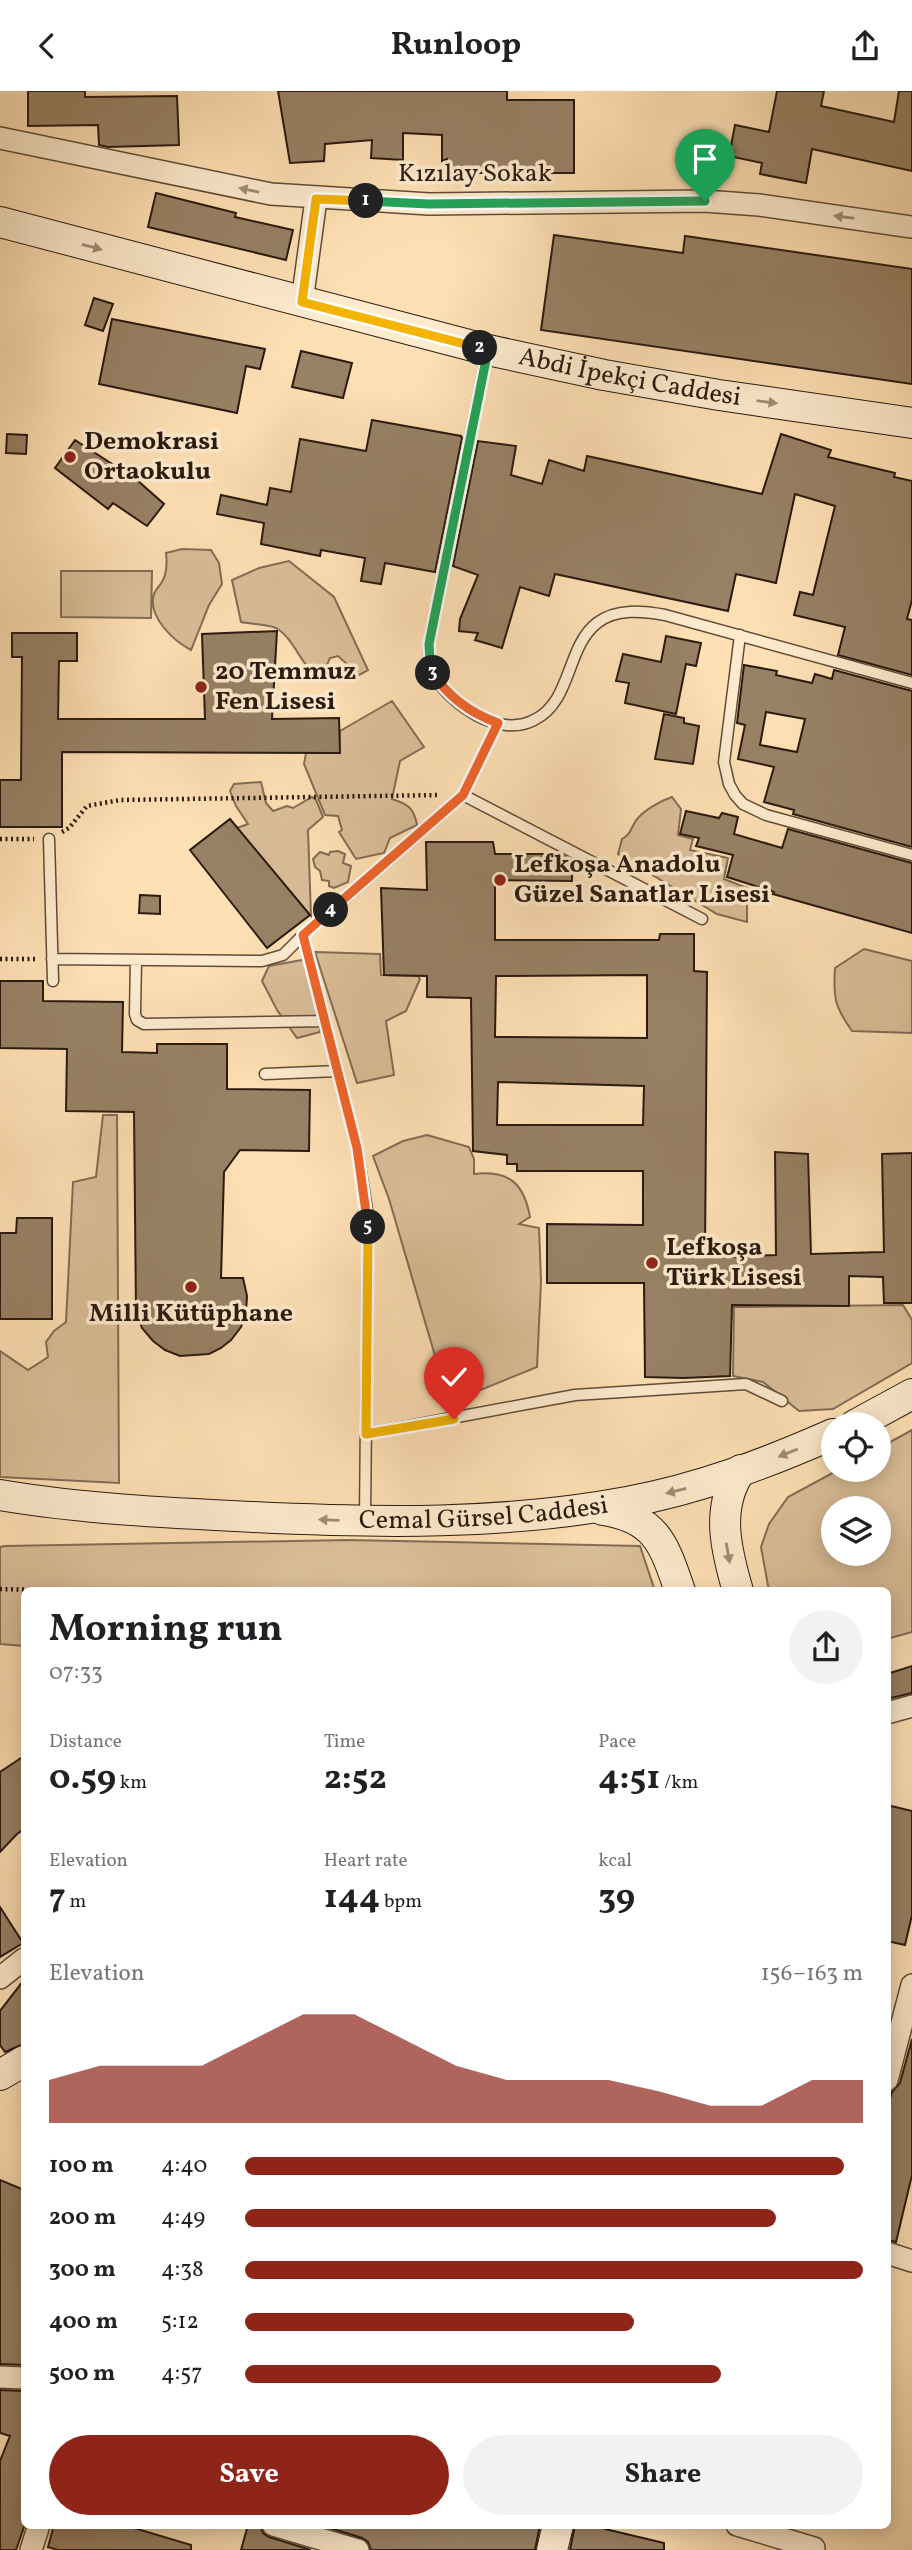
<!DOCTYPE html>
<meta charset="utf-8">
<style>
:root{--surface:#fff;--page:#f2f2f2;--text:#202124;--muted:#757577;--accent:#8f2418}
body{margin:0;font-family:Vollkorn,serif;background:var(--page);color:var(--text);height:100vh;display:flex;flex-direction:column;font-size:26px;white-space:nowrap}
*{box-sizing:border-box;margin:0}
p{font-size:23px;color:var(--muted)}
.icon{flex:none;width:38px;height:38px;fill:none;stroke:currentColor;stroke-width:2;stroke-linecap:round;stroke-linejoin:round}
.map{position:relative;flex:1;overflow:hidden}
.sheet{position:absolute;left:21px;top:1496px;width:870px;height:942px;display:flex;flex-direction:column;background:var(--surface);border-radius:10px;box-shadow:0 4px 18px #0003}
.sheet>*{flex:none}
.controls{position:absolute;left:821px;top:1321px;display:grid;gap:14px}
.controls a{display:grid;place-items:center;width:70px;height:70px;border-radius:50%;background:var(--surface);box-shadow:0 4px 18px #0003;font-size:35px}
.pin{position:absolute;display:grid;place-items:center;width:60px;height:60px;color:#fff;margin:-72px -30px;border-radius:50% 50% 50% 0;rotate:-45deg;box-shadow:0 0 7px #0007}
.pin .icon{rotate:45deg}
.km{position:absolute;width:35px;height:35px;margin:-18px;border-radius:50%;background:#222;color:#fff;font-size:19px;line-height:35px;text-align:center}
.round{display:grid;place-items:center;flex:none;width:74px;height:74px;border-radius:37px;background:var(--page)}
.headline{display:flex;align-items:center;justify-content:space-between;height:119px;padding:0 28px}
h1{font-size:38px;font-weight:700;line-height:52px}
.stats{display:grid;grid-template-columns:repeat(3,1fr);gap:10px;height:119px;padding:7px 28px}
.stats div{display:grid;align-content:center}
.stats b{font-size:35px;font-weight:700}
.stats small{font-size:19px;font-weight:400}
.stats p{font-size:19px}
.chart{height:196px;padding:14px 28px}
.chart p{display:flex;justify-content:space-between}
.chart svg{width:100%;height:126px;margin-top:7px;fill:var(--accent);opacity:.7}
.action{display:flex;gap:14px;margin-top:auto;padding:14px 28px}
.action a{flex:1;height:80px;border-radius:42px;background:var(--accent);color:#fff;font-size:28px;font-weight:700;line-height:80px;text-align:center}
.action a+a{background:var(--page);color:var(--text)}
ul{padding:0 28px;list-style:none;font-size:23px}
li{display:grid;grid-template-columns:112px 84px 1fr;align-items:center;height:52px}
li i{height:18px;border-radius:9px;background:var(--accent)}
header{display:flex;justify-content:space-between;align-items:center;height:91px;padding:0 28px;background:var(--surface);font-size:32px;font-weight:700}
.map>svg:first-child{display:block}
</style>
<header><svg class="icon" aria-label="back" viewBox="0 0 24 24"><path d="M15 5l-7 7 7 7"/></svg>Runloop<svg class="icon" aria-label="share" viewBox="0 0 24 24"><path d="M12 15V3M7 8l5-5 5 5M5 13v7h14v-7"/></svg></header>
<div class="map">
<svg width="912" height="2459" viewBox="0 0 912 2459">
<rect width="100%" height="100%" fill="#fee0b4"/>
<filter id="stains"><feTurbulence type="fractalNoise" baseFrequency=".00286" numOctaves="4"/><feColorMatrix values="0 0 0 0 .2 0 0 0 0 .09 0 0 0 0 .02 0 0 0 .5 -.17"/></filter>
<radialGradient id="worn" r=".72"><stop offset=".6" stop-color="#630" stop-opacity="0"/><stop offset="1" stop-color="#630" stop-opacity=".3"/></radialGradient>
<path fill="#dabe98" stroke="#826c54" stroke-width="2" fill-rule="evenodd" d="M182,458L211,459L219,472L222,493L209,514L191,559C174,550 147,526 154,503C156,497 161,494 163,489C167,481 167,471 166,462Z
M289,470L334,506L368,579L359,584L338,565L330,567L325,578L313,582C300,570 292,546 276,537C267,533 251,533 241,531L232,489L259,477Z
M61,480H152L151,527L61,526Z
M392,610L424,656L400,670L392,708C408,713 414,717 417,734L390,747L384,762L356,768L339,741L342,739L338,725L325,724L304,673L306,662H339L340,640Z
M261,691L266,712L273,720L287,715L293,717L312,706L316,709L323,726L308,739L311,825L237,737L248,733L236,715L230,700L234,693Z
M672,706L681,718L678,744L693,748L690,759L728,767L724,788L747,797V831L717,823L618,763L622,748C631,743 630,739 635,731C642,720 660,710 672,706Z
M338,760L345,763L343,772L351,775L348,791L334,797L329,795V790L322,789L320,780L315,776L313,768L320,761L329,764L330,761Z
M864,858L912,870V942L852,940C835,916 833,907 835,877Z
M315,861L380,863L381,884L418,885L420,888L406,920L386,930L394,984L357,992Z
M302,869L307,870L321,917L320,941L297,947L277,919L262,890L269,875Z
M103,1024H117L119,1392L0,1386V1260L28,1279L48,1266L46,1251L54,1240L66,1231L73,1091L96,1086Z
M427,1044L469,1056L474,1068V1083C510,1079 524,1093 530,1126L519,1133L539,1137L541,1191L537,1276L473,1302L448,1309L389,1108L373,1065L403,1050Z
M903,1214L912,1229V1272L833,1318L799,1320L763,1291L733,1285L734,1216Z
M912,1339V1541L887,1548V1500H769L761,1456L769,1433L788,1406L838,1379H878L879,1357ZM833,1418H878V1463H833Z
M348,1449L640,1455L655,1500H24V1555L0,1553V1456L5,1455Z"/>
<path fill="#988165" stroke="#2a1a0f" stroke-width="2" fill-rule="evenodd" d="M28,0H85V6L177,5L179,54L108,56L99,54L98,34L28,35Z
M278,0H507V9H574V82H447V68L442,70V44L403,42V69L371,67L372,49L325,53L324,70L290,72Z
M777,0H824L821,15L894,31L899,0H912V80L812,58L806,92L760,83L762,72L729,65L735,34L769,41Z
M156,102L236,122L235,126L293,139L286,169L148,136Z
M554,144L683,162L685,145L912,178V293L541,239Z
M94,207L113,213L103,240L85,234Z
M112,228L265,258L260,278L246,275L237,322L99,293Z
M301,260L352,272L343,307L292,296Z
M372,329L461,345L462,347L435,481L385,472L381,493L361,490L365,467L321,459L320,465L261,453L264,432L217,423L221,404L267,414L270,397L291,401L300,348L366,360Z
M7,343L27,344L26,363L6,362Z
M781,343L831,359L828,366L895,382L894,386L912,390V509L907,528L912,529V584L838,564L845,536L794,524L800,501L813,504L835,415L795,403L776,492L736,483L728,520L555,483L549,505L520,496L502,557L475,549L478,542L459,540L460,528L478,484L453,475L478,350L516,355L511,384L542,393L549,369L584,380L587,365L762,403Z
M75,349L137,389L164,413L147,435L113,412L108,418L55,377Z
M277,540L272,628L339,627L340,662L62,661V736H0V689H21L22,566H12V542H77V570H59L58,628H205L202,543Z
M666,545L701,552L696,575L686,573L676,623L625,612L629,592L616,590L623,563L661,571Z
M744,574L777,580L776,584L812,592L815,583L832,588L834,579L912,600V756L793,723L794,719L764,711L774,676L738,668L745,634L737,632ZM766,621L805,628L797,661L760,654Z
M664,623L684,627V632L699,635L693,673L655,668Z
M686,720L719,727L722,722L738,726L734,743L782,757L788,738L912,772V842L773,803L774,801L727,786L733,764L696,755L699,747L680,743Z
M230,728L310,824L267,857L190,759Z
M426,751H493L495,763H559L572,769V790L495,789V849H659L660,843H694V880L707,881L705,1167L776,1164L775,1061L808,1063L811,1163L884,1161L882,1063L912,1062V1212H884L883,1186L849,1185V1215L732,1214L730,1285L684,1287L645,1286L644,1192H547V1133L643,1134V1080H517V1073H507V1064L473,1060L471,907L427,906V885L384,884L381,797L427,799ZM647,884V947L495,946L496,885ZM498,991L644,995L643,1034H497Z
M140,804L160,805V823L139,822Z
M0,890H43V910L123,911L122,961L157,962V953H227V998L310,999L309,1060L240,1059L224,1081L221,1187H243L247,1205L246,1221L241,1236L231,1249L221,1257L209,1263L180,1265L165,1259L153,1250L142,1237L136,1221L134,1021L66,1020L67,958L0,957Z
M17,1127H52V1228H0V1142H16Z
M912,1575V1602L887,1608V1583Z
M24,1665V1738L17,1743L0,1761V1681Z
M887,1714L912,1720V1824L905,1854L887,1850Z
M0,1816L23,1852L0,1866Z
M24,1889V1953L5,1961L0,1954V1920Z
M912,1948V2084L896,2151L887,2149V2018L892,2001L900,1992Z
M0,2089L24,2099V2274L0,2273Z
M0,2299L24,2300V2436L16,2459H0V2370L10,2345L0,2342Z
M54,2434H124L191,2454V2459H58L48,2456Z
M248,2434H260L263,2442L269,2446L311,2459H241Z
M320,2434H540L535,2459H371L368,2451L362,2447Z
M575,2434H606L605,2438L664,2452V2459H570Z"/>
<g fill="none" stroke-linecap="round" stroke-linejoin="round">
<g stroke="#5f4c38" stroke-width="13">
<path id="lane" d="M487,262L429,553C429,564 429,575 434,584C451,615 500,647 534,629C572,611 566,556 597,532C616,517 643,520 665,524L912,592
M740,544L724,671L729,693L735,704L743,713L766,724L912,764
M463,704L702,828
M49,748L53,890
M303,844L357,1057L368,1125L365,1428
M52,868L262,870L283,864L303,844L463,704L498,632
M136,869L135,923L137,929L144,933L325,930
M265,983L338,980
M366,1343L575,1304L746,1293L782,1310"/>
</g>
<g stroke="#5f4c38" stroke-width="24">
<path id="street" d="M0,47L271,103L429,113L704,110L759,114L912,136
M302,211L316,108
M887,1622L912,1615
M0,1887L24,1868
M887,1989L912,1894
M887,2162L912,2170
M0,2286L24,2287
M273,2434L358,2459
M737,2434L814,2457
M31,2459L39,2434"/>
</g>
<g stroke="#2a1a0f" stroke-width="32">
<g id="secondary">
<path id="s1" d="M0,131L488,259L604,284L719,304L912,332"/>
<path d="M855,1334L912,1303"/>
<path id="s2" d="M0,1404C83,1418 169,1422 253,1426C378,1432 504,1434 627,1411C699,1398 767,1372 833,1343"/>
<path d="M603,1419C656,1427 664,1453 680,1500"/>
<path d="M738,1500C726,1459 715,1416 741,1379"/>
<path d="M0,1984L24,1970"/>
<path d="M552,2459L558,2434"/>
</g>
</g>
<path stroke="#2a1a0f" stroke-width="4.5" stroke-dasharray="2 3.5" stroke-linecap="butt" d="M62,741L69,737L87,715L120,709L440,704
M0,748H34
M0,868H38
M0,1498L78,1500"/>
<use href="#lane" stroke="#feebce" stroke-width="10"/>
<use href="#street" stroke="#feebce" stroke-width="21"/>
<use href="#secondary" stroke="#feebce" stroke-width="30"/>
</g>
<defs><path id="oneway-solid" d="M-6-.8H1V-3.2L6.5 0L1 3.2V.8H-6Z" transform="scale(1.75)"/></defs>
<g fill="#9f8d78">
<use href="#oneway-solid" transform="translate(249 99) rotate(-168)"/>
<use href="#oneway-solid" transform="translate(844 126) rotate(-172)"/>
<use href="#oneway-solid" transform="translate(92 156) rotate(15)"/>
<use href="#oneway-solid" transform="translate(767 311) rotate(8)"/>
<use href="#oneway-solid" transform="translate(788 1362) rotate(158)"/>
<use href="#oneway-solid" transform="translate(676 1400) rotate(166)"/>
<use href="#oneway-solid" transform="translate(329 1429) rotate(-178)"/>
<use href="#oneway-solid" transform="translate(728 1462) rotate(80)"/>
</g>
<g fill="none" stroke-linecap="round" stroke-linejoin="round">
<g stroke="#fff" stroke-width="14">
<path id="split-1" d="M366,110L429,113L705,110"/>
</g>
<g stroke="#fff" stroke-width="14">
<path id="split-2" d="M366,110L316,108L302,211L480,257"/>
</g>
<g stroke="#fff" stroke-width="14">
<path id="split-3" d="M433,582L430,570L429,553L488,259L480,257"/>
</g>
<g stroke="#fff" stroke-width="14">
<path id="split-4" d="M331,819L463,704L498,632C470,622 449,607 433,582"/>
</g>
<g stroke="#fff" stroke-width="14">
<path id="split-5" d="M331,819L303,844L357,1057L368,1136"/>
</g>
<g stroke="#fff" stroke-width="14">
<path id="split-6" d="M368,1136L366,1343L454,1328"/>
</g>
<use href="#split-1" stroke="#22a559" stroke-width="9"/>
<use href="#split-2" stroke="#f5b400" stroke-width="9"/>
<use href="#split-3" stroke="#22a559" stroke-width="9"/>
<use href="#split-4" stroke="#f0652b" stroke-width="9"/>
<use href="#split-5" stroke="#f0652b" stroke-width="9"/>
<use href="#split-6" stroke="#f5b400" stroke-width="9"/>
</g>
<g fill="#8f2418" stroke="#feebce" stroke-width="2.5">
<circle cx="70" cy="366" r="7"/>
<circle cx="201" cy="596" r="7"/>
<circle cx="500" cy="789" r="7"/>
<circle cx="652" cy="1172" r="7"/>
<circle cx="191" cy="1196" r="7"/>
</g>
<g text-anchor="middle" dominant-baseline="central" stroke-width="7" stroke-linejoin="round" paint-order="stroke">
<g font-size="26" fill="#2a1a0f" stroke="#feebce">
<text x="475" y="83">Kızılay Sokak</text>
<text stroke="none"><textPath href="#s1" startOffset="649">Abdi İpekçi Caddesi</textPath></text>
<text stroke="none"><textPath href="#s2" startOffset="485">Cemal Gürsel Caddesi</textPath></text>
</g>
<g font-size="26" font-weight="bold" fill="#2a1a0f" stroke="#feebce" text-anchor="start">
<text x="84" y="351">Demokrasi<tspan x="84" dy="30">Ortaokulu</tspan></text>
<text x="215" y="581">20 Temmuz<tspan x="215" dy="30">Fen Lisesi</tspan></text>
<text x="514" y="774">Lefkoşa Anadolu<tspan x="514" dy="30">Güzel Sanatlar Lisesi</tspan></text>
<text x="666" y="1157">Lefkoşa<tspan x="666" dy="30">Türk Lisesi</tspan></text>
<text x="191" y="1223" text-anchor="middle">Milli Kütüphane</text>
</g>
</g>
<rect width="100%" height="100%" filter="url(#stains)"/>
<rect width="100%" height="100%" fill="url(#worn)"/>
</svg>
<div class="controls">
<a><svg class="icon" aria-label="locate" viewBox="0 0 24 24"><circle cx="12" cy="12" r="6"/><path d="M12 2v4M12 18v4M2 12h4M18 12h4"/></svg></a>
<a><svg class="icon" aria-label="layers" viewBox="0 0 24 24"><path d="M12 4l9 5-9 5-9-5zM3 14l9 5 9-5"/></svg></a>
</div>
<div class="pin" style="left:705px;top:110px;background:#1e9e55"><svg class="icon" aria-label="arrive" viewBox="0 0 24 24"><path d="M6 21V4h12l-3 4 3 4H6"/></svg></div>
<div class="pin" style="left:454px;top:1328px;background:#d93025"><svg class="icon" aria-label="check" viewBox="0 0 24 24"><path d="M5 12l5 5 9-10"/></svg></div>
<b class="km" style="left:366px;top:110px">1</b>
<b class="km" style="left:480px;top:257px">2</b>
<b class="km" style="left:433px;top:582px">3</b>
<b class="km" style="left:331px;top:819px">4</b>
<b class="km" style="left:368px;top:1136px">5</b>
<section class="sheet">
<div class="headline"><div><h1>Morning run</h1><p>07:33</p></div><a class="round"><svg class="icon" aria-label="share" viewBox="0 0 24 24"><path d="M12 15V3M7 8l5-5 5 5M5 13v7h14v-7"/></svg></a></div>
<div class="stats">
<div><p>Distance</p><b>0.59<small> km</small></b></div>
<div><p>Time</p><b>2:52</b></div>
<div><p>Pace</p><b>4:51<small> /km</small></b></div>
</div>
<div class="stats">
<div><p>Elevation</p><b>7<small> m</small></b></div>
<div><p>Heart rate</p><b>144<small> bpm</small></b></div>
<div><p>kcal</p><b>39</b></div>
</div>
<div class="chart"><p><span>Elevation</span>156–163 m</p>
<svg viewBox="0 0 160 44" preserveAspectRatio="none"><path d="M0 44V29L10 24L20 24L30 24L40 15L50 6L60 6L70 15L80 24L90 29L100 29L110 29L120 33L130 38L140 38L150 29L160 29V44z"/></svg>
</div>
<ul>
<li><b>100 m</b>4:40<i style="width:97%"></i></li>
<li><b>200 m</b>4:49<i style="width:86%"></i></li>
<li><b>300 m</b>4:38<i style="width:100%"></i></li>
<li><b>400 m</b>5:12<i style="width:63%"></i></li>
<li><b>500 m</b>4:57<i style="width:77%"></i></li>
</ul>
<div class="action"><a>Save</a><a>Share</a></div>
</section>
</div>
